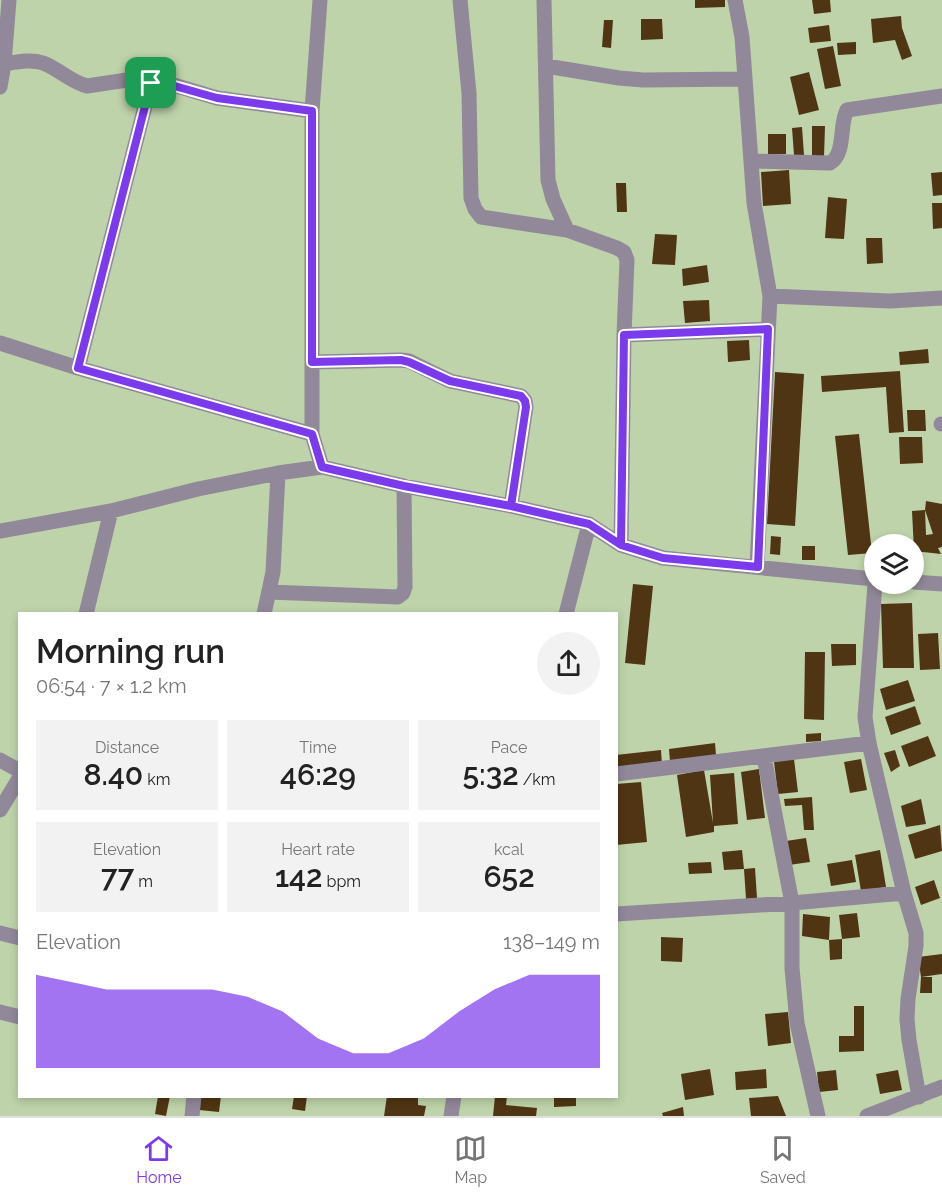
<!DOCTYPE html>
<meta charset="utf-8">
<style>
:root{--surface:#fff;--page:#f2f2f2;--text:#222;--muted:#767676;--line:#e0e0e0;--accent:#7c3aed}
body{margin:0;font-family:Raleway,sans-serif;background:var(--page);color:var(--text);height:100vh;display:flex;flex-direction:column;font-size:22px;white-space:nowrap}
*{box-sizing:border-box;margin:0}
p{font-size:20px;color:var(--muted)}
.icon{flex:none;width:33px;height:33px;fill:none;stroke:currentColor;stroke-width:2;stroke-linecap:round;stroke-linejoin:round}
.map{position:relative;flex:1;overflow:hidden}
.side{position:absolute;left:18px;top:612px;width:600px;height:486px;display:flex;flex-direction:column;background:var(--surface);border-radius:0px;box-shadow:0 3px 9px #0003}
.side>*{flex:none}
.buttons{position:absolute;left:864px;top:534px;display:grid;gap:12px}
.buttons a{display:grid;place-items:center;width:60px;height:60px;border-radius:50%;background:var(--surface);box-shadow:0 3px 9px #0003;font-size:30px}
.pin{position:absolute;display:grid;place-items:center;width:51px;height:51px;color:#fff;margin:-26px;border-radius:12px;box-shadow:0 3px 9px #0006}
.round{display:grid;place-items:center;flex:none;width:63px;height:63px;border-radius:32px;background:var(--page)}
.summary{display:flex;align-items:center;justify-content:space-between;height:102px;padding:0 18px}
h1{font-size:33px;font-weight:600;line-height:45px}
.stats{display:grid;grid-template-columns:repeat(3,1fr);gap:9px;height:102px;padding:6px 18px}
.stats div{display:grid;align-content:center;border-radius:0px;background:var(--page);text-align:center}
.stats b{font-size:30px;font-weight:600}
.stats small{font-size:16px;font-weight:400}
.stats p{font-size:16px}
.chart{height:168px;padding:12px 18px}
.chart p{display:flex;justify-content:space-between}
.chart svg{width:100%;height:108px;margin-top:6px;fill:var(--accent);opacity:.7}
.tabs{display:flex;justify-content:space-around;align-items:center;height:84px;border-top:2px solid var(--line);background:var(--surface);font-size:16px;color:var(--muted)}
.tabs a{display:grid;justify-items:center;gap:3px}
.tabs .on{color:var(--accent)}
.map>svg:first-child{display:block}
</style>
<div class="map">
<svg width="942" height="1116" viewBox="0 0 942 1116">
<rect width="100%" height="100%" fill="#bed3aa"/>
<path fill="#503514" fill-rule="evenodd" d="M695,0H725V7L695,8Z
M812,0H830L831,12L814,14Z
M901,16L902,28L912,56L902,60L895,40L873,43L871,19Z
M641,19H662L663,39L641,40Z
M604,20H613L611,48L602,47Z
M829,25L831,41L810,43L808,28Z
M856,42V54L838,55L837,43Z
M833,46L841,86L825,89L817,49Z
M809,72L819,110L799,115L790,77Z
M812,126H825L824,157H812Z
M802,127L804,155H794L792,128Z
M768,134H786V154H768Z
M789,170L791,204L763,206L761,172Z
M942,172V195L933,196L931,173Z
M616,183H626L627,212H617Z
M828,197L847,199L844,239L825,238Z
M932,203H942V228L933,229Z
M655,234L677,235L675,265L652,264Z
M866,238H882L883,263L867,264Z
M707,265L709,282L683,286L682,269Z
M709,300L710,321L685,323L683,301Z
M749,340L750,360L728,362L727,341Z
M928,349L929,363L900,365L899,352Z
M900,371L904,432L889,433L886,387L822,392L821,376Z
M775,372L804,374L795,526L767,524Z
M907,410H925L926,431H908Z
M859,434L872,553L848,555L835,436Z
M899,437H922L923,463L900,464Z
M926,501L942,504V547L938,548L941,554L914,551L912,511L925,510ZM925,510L933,534L926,535Z
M771,536L781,537L780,555L770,554Z
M802,546H815V560H802Z
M633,584L653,586L645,665L625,663Z
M912,603L914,668H883L881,604Z
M938,633L940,669L920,670L918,634Z
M831,644H856V665L832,666Z
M805,652H825L824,720L804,719Z
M908,680L915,701L886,710L880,689Z
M915,706L921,724L891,735L885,717Z
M821,733V741L806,742V734Z
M928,736L936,756L909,767L901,746Z
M715,743L716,755L670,762L669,749Z
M661,750L662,765L616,769V755Z
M895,750L900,766L891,772L884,753Z
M794,759L798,792L778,794L774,762Z
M861,759L867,790L850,793L844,762Z
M759,769L765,818L747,820L741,772Z
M704,770L713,823L710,775L734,773L738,824L714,826V832L686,837L677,775Z
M641,782L647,842L616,845V784Z
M812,797L814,830H804L802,805L785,806L784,799Z
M921,799L926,824L906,827L901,806Z
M940,825L942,851L915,859L908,835Z
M806,838L810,862L789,865L786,841Z
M742,850L744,869L755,868L757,898L746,899L744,869L724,870L722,852Z
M880,850L886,887L861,891L855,855Z
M852,860L856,882L831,886L827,864Z
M711,862L712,873L689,874L688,863Z
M934,880L940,898L921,905L915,887Z
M857,913L860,937L842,939L839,915Z
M803,914L830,917L829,940L842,939V959L830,960L829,940L802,936Z
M661,937L683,938L682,962L661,961Z
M942,954V974L921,977L918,957Z
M921,977H932V993H920Z
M854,1006H864V1051L839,1052V1036H854Z
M788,1012L791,1043L768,1046L765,1014Z
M710,1069L714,1095L685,1100L681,1074Z
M766,1069L767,1088L736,1090L735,1072Z
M836,1070L838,1090L819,1092L817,1072Z
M898,1070L902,1090L880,1094L876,1074Z
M158,1096H170L166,1116L155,1114Z
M201,1096H221L219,1112L199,1110Z
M294,1096H307L305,1111L292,1109Z
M387,1096L418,1098V1105L426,1106L424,1116H384Z
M495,1096H507L506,1105L537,1108L536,1116H493Z
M554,1096H576V1106L554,1107Z
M778,1096L786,1116H751L749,1098Z
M683,1107L684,1116H663L662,1113Z"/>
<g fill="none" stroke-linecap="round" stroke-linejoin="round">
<path stroke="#918899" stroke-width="15" d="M320,0L312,111V434L322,467
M460,0L469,93L471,198L475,209L481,217L567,230L617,248L624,252L627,260L624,335L621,545
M544,0L548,180L553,199L567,230
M735,0L742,37L754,203L770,296L757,567
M4,64C17,62 31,59 43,63C59,69 71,82 87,86L147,77L217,98L312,111
M546,66L619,78L643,80L745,79
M0,87L4,64L9,0
M752,161L830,163C846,154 839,124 847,110L942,96
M770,296L890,301L942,298
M624,335L768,329
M0,343L78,368L312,434
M312,362L401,360L409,361L450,381L521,396L525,401L526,407L511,506
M78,368L151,83L150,79
M941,424H942
M0,531L111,511L198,489L278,473L322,467L404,486L511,506L589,524L621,545L663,558L874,579
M914,582L942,584
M875,584L865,717L869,743L904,893L916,933V946L908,999L907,1019L909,1040L919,1097
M269,592L398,597L403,593L405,587L404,486
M86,614L111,511
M264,614L273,572L278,473
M566,614L589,524
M764,757L792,903V968L797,1023L818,1116
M0,760L20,771
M616,774L869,743
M0,810L20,777
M616,914L792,903L904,893
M0,933L20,938
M0,1012L20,1017
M192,1116L194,1096
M451,1116L454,1096
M867,1116L942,1087"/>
</g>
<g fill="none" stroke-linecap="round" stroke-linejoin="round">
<g stroke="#fff" stroke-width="12">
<path id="route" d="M151,83L78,368L312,434L322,467L404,486L511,506L589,524L621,545L624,335L768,329L758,567L663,558L621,545L589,524L511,506L526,407L525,401L521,396L450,381L409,362L401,360L312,362V111L217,98L150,79L151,83"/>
</g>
<use href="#route" stroke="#7c3aed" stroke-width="8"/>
</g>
</svg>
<div class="buttons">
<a><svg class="icon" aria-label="layers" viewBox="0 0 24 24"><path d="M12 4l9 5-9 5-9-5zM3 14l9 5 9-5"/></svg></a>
</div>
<div class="pin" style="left:151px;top:83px;background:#1e9e55"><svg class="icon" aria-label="arrive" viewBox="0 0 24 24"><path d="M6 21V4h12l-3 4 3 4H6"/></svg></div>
<section class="side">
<div class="summary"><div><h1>Morning run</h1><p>06:54 · 7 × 1.2 km</p></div><a class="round"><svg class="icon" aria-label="share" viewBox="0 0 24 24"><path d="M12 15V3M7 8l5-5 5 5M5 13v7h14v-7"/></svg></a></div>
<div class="stats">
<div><p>Distance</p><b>8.40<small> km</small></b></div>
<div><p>Time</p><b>46:29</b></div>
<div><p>Pace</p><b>5:32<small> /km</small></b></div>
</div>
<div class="stats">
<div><p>Elevation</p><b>77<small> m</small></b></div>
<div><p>Heart rate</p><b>142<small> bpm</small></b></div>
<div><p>kcal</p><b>652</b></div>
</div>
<div class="chart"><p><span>Elevation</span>138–149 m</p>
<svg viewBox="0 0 160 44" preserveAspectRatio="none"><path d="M0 44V6L10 9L20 12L30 12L40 12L50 12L60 15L70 21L80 32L90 38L100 38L110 32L120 21L130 12L140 6L150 6L160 6V44z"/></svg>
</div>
</section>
</div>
<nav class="tabs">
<a class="on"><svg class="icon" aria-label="home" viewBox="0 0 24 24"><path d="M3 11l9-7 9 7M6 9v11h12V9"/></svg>Home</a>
<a><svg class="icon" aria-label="map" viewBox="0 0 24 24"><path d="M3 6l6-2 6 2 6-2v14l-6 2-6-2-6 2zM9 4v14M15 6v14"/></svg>Map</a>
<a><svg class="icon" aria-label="saved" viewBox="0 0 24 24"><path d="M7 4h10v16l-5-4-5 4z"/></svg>Saved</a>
</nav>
